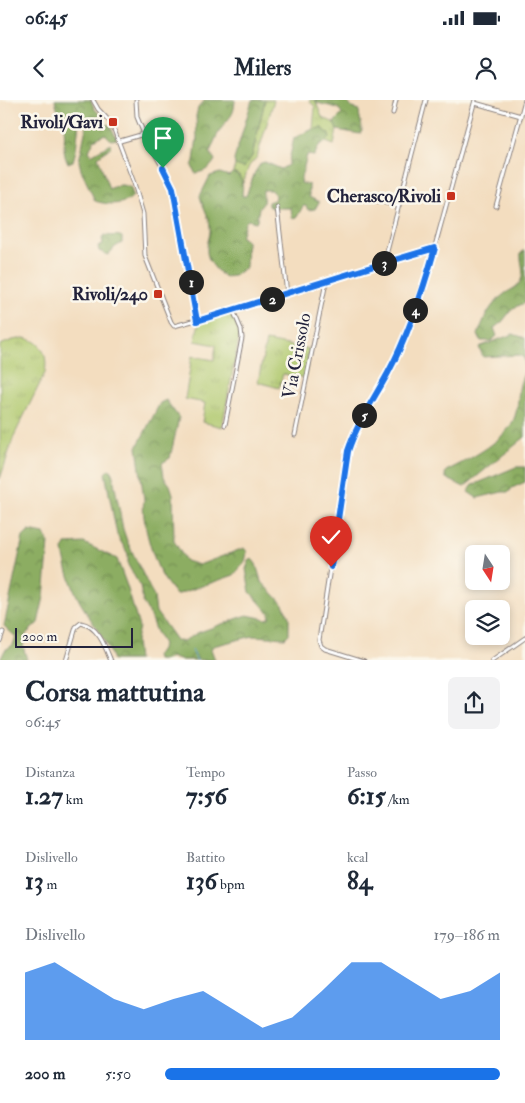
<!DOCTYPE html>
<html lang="it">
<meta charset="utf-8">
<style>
:root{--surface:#fff;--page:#f2f2f3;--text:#1f2937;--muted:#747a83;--accent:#1a73e8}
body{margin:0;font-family:"IM FELL Double Pica",serif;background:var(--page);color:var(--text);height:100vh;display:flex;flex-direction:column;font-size:19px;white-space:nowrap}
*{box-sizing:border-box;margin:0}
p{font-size:16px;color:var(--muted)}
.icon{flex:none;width:28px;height:28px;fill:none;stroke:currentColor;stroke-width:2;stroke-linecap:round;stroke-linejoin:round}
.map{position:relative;height:560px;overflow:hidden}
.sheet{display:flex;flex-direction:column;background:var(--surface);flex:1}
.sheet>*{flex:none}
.needle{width:32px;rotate:168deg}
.tools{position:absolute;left:465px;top:445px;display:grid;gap:10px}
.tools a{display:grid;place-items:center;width:45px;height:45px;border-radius:8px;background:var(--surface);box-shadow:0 2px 8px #0003;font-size:25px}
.scale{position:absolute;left:15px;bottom:12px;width:118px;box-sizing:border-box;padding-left:5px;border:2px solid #22223b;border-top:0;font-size:14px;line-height:18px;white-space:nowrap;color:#22223b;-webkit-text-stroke:4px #fbf7ec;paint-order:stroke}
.pin{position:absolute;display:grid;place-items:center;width:42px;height:42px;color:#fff;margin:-51px -21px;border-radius:50% 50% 50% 0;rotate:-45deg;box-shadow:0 0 5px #0007}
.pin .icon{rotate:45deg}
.km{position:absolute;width:25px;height:25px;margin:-12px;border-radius:50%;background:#222;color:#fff;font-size:14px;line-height:25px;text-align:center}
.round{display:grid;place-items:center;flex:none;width:52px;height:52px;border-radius:8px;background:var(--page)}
.summary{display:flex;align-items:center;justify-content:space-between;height:85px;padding:0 25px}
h1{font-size:28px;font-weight:800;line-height:38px}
.stats{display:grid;grid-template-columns:repeat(3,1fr);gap:8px;height:85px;padding:5px 25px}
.stats div{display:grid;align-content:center}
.stats b{font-size:25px;font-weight:800}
.stats small{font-size:14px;font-weight:400}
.stats p{font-size:14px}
.chart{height:140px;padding:10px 25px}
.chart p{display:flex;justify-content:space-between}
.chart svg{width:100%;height:90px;margin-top:5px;fill:var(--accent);opacity:.7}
ul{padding:0 25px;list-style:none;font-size:16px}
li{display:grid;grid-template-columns:80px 60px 1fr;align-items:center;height:38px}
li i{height:12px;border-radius:6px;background:var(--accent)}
.status{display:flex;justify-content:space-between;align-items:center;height:35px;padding:0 25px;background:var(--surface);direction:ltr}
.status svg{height:14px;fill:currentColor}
header{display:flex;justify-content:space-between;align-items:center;height:65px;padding:0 25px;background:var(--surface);font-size:22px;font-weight:800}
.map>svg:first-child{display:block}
</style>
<div class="status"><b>06:45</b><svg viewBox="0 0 49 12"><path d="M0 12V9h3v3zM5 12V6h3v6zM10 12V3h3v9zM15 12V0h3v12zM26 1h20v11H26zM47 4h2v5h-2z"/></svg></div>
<header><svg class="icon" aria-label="back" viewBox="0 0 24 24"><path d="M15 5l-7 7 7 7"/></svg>Milers<svg class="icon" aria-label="person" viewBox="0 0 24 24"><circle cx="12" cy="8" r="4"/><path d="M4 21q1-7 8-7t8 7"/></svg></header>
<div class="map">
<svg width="525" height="561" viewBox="0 0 525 561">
<defs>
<pattern id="grass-tufts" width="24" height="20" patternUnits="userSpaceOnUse" patternTransform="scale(1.25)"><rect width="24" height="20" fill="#b1c96f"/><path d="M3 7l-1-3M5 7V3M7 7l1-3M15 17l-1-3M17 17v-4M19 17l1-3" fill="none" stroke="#98ac61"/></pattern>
<pattern id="forest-crowns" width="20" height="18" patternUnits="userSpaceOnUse" patternTransform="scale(1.25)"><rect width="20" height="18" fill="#8cad62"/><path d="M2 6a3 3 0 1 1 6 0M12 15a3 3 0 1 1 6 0" fill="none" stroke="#728c52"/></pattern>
</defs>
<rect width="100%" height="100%" fill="#fbf7ec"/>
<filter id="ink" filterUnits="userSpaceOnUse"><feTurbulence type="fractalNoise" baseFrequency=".02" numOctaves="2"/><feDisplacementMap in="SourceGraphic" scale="10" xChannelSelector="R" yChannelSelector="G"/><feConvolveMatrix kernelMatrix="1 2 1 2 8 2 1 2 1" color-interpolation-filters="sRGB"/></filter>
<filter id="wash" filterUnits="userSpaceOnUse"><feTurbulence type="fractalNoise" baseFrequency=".0096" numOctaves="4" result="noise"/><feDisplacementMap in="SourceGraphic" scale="20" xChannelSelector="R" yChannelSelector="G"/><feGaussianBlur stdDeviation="1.12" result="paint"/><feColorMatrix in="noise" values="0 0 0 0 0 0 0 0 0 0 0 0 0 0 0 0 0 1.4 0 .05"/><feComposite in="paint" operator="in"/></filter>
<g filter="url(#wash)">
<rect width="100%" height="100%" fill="#f3ddbf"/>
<path fill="url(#grass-tufts)" stroke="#6a7655" d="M265,0H274L257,57L249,66L243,83L239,75L233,72L235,65L244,67L252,56Z
M309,0H315L322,17L334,23L337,30L334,45L326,42L330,38L328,33L322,28L313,29L315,7Z
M232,213L240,233L222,327L202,322L205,303L185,299L192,256L214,260L216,245L195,241L199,222Z
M24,238C43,241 48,256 45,273L14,336L0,379V245L13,240Z
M266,241L310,249L305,278L283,274L279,288L258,282Z"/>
<path fill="url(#forest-crowns)" stroke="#57684e" d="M55,0H91L94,8L100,15L98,17V24L110,25L117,39L111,40L105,34L94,40L89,51L91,55L110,44L112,46L98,57L109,89C117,85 123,83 131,88L133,96C124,106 107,105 95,101L81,70L79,61L87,23L83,19L79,21L76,50L73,61L68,63C61,53 66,39 64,27C63,18 56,10 55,0Z
M205,0H235C234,18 229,16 221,29C216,36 213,45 210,52L215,60C210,69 204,72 195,73L192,66L194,61L197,37L196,16L198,8Z
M252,0H265L252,56L244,68L235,65L234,60Z
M315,0H346L352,8L359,10C359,18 362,23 362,31L360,34L337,30L334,23L342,13L338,8L317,3Z
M322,28L328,33L330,38L326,42L320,44L314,56L307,55L301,78V83L309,85V97L319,102L315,109L308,110L306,106H303L297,117L292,118L291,108H273L268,106V102L274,100L275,95L271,90H263C262,98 266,103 259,108L257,120L256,122L248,120L245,123L241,137L247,141L246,167L234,176L225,177C217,172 206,160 207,149C207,141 211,134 210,126C209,116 202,105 200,96L210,76L220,73L229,76L233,72C244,77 243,85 242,96H246L255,72L261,63L265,62L281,69L288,65L294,38L313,29Z
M104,135C111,137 117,134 122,137V143L115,147L108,155L99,151L98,146L103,144L102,139Z
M525,150V203L513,208L502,222L494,228L497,236L491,241H481L478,235C483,220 490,205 503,195C509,190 518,188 521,180C525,171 520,162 521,153Z
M513,234L525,238V265L524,258L519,255L483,257L479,247Z
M525,270V337L464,387L446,378L445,374L446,371C468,360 508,340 515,316C518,308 518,297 519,289C520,282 523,276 525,270Z
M166,300L179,318L170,358L162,363L164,377L170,385L173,394L174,441L186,461L199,465L244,448L247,452L245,462L234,475L176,495C172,490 168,485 164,479C154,464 140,417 144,400L137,347L160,303Z
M516,367H525V382L512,388L509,392H502L477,398L468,392L473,385Z
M109,369L112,371L123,429L127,441L154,497L156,512L176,540L182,542L197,533L247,515L266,519L270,517L269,513L250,492L246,469L249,461L252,459L256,464L261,481L283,504L289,517V534L285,538L253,536L213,546L211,549L215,560H179L170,557L166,560H157L156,556L161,549L163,544L156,532L148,511L143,503L140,486L128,465V454L117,435L105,373Z
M29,431L44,434L49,443L44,497L38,523L26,534L23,546L27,560H0L5,550L13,545L16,537L4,526L23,437Z
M84,443L117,459L127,486L139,527L136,540L138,560H113C106,540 91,521 80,502C71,485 66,468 63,450L66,444Z"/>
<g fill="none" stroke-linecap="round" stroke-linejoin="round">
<path stroke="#61a3d5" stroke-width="1" d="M192,550L197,561"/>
</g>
</g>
<g filter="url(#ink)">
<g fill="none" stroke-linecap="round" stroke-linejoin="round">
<g stroke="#8a807d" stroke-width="5">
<path id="minor" d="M93,0L98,9L112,24L134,83L143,114L145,156L171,222L174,226L233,210L384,163L435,148
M136,0L137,17L144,34
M475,3L521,16
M393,13L396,0
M120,41L144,34L172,84L197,221
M352,95L399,106
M496,106L525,0
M277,107L287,194
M384,163L426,0
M225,325L242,238L241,229L233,210
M295,335L326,182
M0,541L3,532
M66,561L76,527L81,523C98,526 105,546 111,561
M364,561L325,549L321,546L319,540L348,351L353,335L389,272L423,190L475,0
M492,561L525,538"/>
</g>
<use href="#minor" stroke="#fff" stroke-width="3"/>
</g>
</g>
<g fill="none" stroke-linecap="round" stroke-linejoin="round" filter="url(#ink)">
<g stroke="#fff" stroke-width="10">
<path id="route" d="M163,68L173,88L197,221L384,163L435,148C423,191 409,234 388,273C374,299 357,323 348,351L331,467"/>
</g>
<use href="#route" stroke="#1a73e8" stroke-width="6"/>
</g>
<g fill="#c8321e" stroke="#fbf7ec" stroke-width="2">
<rect x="108" y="17" width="10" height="10" rx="2.5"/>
<rect x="446" y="91" width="10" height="10" rx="2.5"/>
<rect x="153" y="189" width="10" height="10" rx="2.5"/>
</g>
<g text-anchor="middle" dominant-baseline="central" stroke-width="5" stroke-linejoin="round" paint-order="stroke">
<g font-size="18" font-weight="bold" fill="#22223b" stroke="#fbf7ec" text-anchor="end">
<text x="103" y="22">Rivoli/Gavi</text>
<text x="441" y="96">Cherasco/Rivoli</text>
<text x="148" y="194">Rivoli/240</text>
</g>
<g font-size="18" fill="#22223b" stroke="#fbf7ec">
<text transform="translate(297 256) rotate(-79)">Via Crissolo</text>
</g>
</g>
</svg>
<div class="tools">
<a><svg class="needle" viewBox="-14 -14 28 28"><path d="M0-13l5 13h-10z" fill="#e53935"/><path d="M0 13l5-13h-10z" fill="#747a83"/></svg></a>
<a><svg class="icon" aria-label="layers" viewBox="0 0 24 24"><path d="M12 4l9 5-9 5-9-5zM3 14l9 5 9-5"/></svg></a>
</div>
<div class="scale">200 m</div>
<div class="pin" style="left:163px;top:68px;background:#1e9e55"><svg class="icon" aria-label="arrive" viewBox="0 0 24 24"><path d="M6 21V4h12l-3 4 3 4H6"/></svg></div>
<div class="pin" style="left:331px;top:467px;background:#d93025"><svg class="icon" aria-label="check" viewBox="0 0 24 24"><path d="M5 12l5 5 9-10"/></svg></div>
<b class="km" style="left:191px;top:182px">1</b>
<b class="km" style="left:272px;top:199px">2</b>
<b class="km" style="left:384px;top:163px">3</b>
<b class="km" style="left:415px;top:210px">4</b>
<b class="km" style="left:364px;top:315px">5</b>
</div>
<section class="sheet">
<div class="summary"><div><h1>Corsa mattutina</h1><p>06:45</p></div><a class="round"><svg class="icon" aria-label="share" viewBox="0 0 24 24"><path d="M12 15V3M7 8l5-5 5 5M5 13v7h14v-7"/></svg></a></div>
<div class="stats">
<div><p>Distanza</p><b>1.27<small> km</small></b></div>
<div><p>Tempo</p><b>7:56</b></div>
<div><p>Passo</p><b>6:15<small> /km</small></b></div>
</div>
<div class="stats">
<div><p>Dislivello</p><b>13<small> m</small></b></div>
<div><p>Battito</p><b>136<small> bpm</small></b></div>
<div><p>kcal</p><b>84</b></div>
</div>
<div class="chart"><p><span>Dislivello</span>179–186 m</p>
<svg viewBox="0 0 160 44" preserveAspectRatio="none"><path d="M0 44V11L10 6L20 15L30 24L40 29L50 24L60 20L70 29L80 38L90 33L100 20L110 6L120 6L130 15L140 24L150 20L160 11V44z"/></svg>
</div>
<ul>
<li><b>200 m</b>5:50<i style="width:100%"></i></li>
</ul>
</section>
